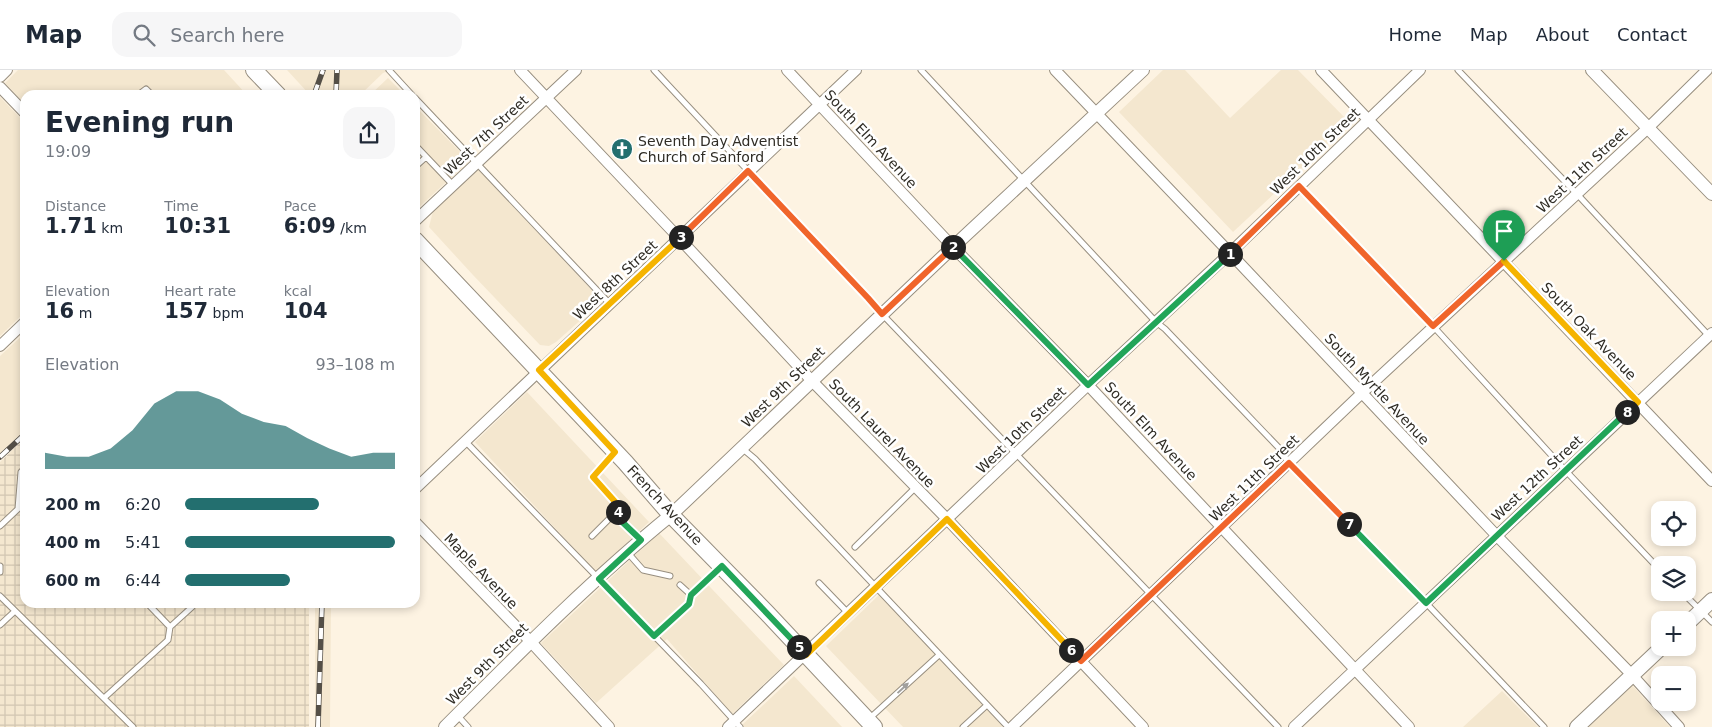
<!DOCTYPE html>
<meta charset="utf-8">
<style>
:root{--surface:#fff;--page:#f6f6f7;--text:#1f2937;--muted:#747a83;--line:#e0e1e3;--accent:#236f6f}
body{margin:0;font-family:"DejaVu Sans",sans-serif;background:var(--page);color:var(--text);height:100vh;display:flex;flex-direction:column;font-size:19px;white-space:nowrap}
*{box-sizing:border-box;margin:0}
p{font-size:16px;color:var(--muted)}
.icon{flex:none;width:28px;height:28px;fill:none;stroke:currentColor;stroke-width:2;stroke-linecap:round;stroke-linejoin:round}
.map{position:relative;flex:1;overflow:hidden}
.details{position:absolute;left:20px;top:20px;width:400px;height:518px;display:flex;flex-direction:column;background:var(--surface);border-radius:15px;box-shadow:0 2px 8px #0003}
.details>*{flex:none}
.controls{position:absolute;left:1651px;top:431px;display:grid;gap:10px}
.controls a{display:grid;place-items:center;width:45px;height:45px;border-radius:10px;background:var(--surface);box-shadow:0 2px 8px #0003;font-size:25px}
.pin{position:absolute;display:grid;place-items:center;width:42px;height:42px;color:#fff;margin:-51px -21px;border-radius:50% 50% 50% 0;rotate:-45deg;box-shadow:0 0 5px #0007}
.pin .icon{rotate:45deg}
.km{position:absolute;width:25px;height:25px;margin:-12px;border-radius:50%;background:#222;color:#fff;font-size:14px;line-height:25px;text-align:center}
.round{display:grid;place-items:center;flex:none;width:52px;height:52px;border-radius:15px;background:var(--page)}
.summary{display:flex;align-items:center;justify-content:space-between;height:85px;padding:0 25px}
h1{font-size:28px;font-weight:600;line-height:38px}
.figures{display:grid;grid-template-columns:repeat(3,1fr);gap:8px;height:85px;padding:5px 25px}
.figures div{display:grid;align-content:center}
.figures b{font-size:21px;font-weight:600}
.figures small{font-size:14px;font-weight:400}
.figures p{font-size:14px}
.chart{height:140px;padding:10px 25px}
.chart p{display:flex;justify-content:space-between}
.chart svg{width:100%;height:90px;margin-top:5px;fill:var(--accent);opacity:.7}
ul{padding:0 25px;list-style:none;font-size:16px}
li{display:grid;grid-template-columns:80px 60px 1fr;align-items:center;height:38px}
li i{height:12px;border-radius:6px;background:var(--accent)}
header{display:flex;align-items:center;gap:30px;box-sizing:border-box;height:70px;padding:0 25px;background:var(--surface);border-bottom:1px solid var(--line)}
header strong{font-size:24px}
nav{display:flex;gap:28px;margin-inline-start:auto;font-size:18px}
.search{width:350px;height:45px;background:var(--page);display:flex;align-items:center;gap:12px;box-sizing:border-box;padding:0 18px;border-radius:15px;color:var(--muted);font-size:19px}
.map>svg:first-child{display:block}
</style>
<header>
<strong>Map</strong>
<div class="search"><svg class="icon" aria-label="search" viewBox="0 0 24 24"><circle cx="10" cy="10" r="6"/><path d="M15 15l6 6"/></svg>Search here</div>
<nav><a>Home</a><a>Map</a><a>About</a><a>Contact</a></nav>
</header>
<div class="map">
<svg width="1712" height="657" viewBox="0 0 1712 657">
<defs>
<pattern id="industrial-grid" width="8" height="8" patternUnits="userSpaceOnUse" patternTransform="scale(1.25)"><rect width="8" height="8" fill="#f4e7cf"/><path d="M0 4h8M4 0v8" fill="none" stroke="#d2c6b2"/></pattern>
</defs>
<rect width="100%" height="100%" fill="#fdf3e2"/>
<path fill="#f4e7cf" d="M18,0H224L247,25H25V34L5,13Z
M287,0H387L388,1L383,3L360,25H310Z
M1163,0H1185L1230,48L1281,0H1298L1350,53L1233,162L1119,42Z
M388,8L405,25H370Z
M0,27L25,53V242L0,266Z
M415,36L469,91L415,141Z
M477,98L602,231L556,272L549,276L540,275L473,205L429,157L433,141Z
M25,263V360L0,384V286Z
M527,322L649,452L596,502L475,372Z
M659,463L784,595L732,644L667,569L596,633L541,573Z
M881,523L1006,652L1001,657H903L826,576Z
M315,533H331L330,657H315Z
M794,606L842,657H744L742,655Z
M1632,615L1670,657H1588Z
M1502,621L1538,657H1463Z"/>
<path fill="url(#industrial-grid)" d="M25,368V532L309,533V657H0V392Z"/>
<g fill="none" stroke-linecap="round" stroke-linejoin="round">
<g stroke="#978e7f" stroke-width="7">
<path id="service" d="M389,0L412,25
M654,0L882,244L1278,657
M921,0L1156,252L1165,259L1279,378L1289,393L1426,533L1544,657
M1458,0L1577,124L1710,267
M138,25L146,19L152,25
M415,28L610,234
M415,75L453,115
M415,97L426,87
M1299,117L1433,256L1565,400L1660,500
M465,371L701,614L740,657
M743,379L755,389L1008,657
M615,445L640,469
M0,456L18,439L21,402L25,398
M592,466L620,438L593,407L613,384
M855,477L916,417
M628,483L643,500L670,506
M0,496V502
M819,513L848,543
M680,515L691,525L720,498
M1682,522L1712,552
M0,526L133,657
M0,555L15,541
M170,557L192,537L193,532
M655,566L689,534L691,525
M104,628L168,570L170,557L146,532
M457,645L468,657
M870,648L939,585
M963,657L987,635"/>
</g>
<g stroke="#978e7f" stroke-width="12">
<path id="minor" d="M520,0L679,168L812,311L947,449L1143,657
M787,0L953,177L1088,315L1409,657
M1055,0L1230,183L1496,465L1632,605L1679,657
M1321,0L1712,411
M0,7L7,0
M0,17L25,43
M415,151L576,0
M0,276L25,252
M415,419L856,0
M415,452L531,572L609,657
M728,657L1088,315L1230,183L1420,0
M1012,657L1362,323L1649,57L1707,0
M1294,657L1712,263"/>
</g>
<g stroke="#978e7f" stroke-width="14">
<path id="tertiary" d="M1592,0L1712,124
M445,657C518,584 591,510 671,445L953,177L1143,0"/>
</g>
<g stroke="#978e7f" stroke-width="16">
<path id="secondary" d="M1688,553L1712,530
M1577,657L1661,578"/>
</g>
<g stroke="#978e7f" stroke-width="18">
<path id="primary" d="M254,0L278,25
M415,170L625,392L671,445L767,543L874,657"/>
</g>
<use href="#service" stroke="#fff" stroke-width="5"/>
<use href="#minor" stroke="#fff" stroke-width="10"/>
<use href="#tertiary" stroke="#fff" stroke-width="12"/>
<use href="#secondary" stroke="#fff" stroke-width="14"/>
<use href="#primary" stroke="#fff" stroke-width="16"/>
<g stroke="#544f47" stroke-width="5.5">
<path id="rail" d="M314,25L323,0
M336,25L337,0
M0,387L25,364
M318,657L322,532"/>
</g>
<use href="#rail" stroke="#fff" stroke-width="4" stroke-dasharray="11" stroke-linecap="butt"/>
</g>
<defs><path id="oneway-solid" d="M-6-.8H1V-3.2L6.5 0L1 3.2V.8H-6Z" transform="scale(1.25)"/></defs>
<use fill="#a1a09d" href="#oneway-solid" transform="translate(903 618) rotate(-43)"/>
<g fill="none" stroke-linecap="round" stroke-linejoin="round">
<g stroke="#fff" stroke-width="10">
<path id="split-1" d="M1230,184L1299,116L1433,256L1504,191"/>
</g>
<g stroke="#fff" stroke-width="10">
<path id="split-2" d="M953,177L1088,315L1230,184"/>
</g>
<g stroke="#fff" stroke-width="10">
<path id="split-3" d="M681,167L748,101L868,228L882,244L953,177"/>
</g>
<g stroke="#fff" stroke-width="10">
<path id="split-4" d="M618,442L620,438L618,435L593,407L615,382L539,300L681,167"/>
</g>
<g stroke="#fff" stroke-width="10">
<path id="split-5" d="M618,442L615,445L641,470L599,509L654,566L689,534L691,525L722,496L799,577"/>
</g>
<g stroke="#fff" stroke-width="10">
<path id="split-6" d="M799,577L806,585L947,449L1071,580"/>
</g>
<g stroke="#fff" stroke-width="10">
<path id="split-7" d="M1071,580L1081,591L1289,393L1349,454"/>
</g>
<g stroke="#fff" stroke-width="10">
<path id="split-8" d="M1349,454L1426,533L1627,342"/>
</g>
<g stroke="#fff" stroke-width="10">
<path id="split-9" d="M1504,191L1638,332L1627,342"/>
</g>
<use href="#split-1" stroke="#f0652b" stroke-width="6"/>
<use href="#split-2" stroke="#22a559" stroke-width="6"/>
<use href="#split-3" stroke="#f0652b" stroke-width="6"/>
<use href="#split-4" stroke="#f5b400" stroke-width="6"/>
<use href="#split-5" stroke="#22a559" stroke-width="6"/>
<use href="#split-6" stroke="#f5b400" stroke-width="6"/>
<use href="#split-7" stroke="#f0652b" stroke-width="6"/>
<use href="#split-8" stroke="#22a559" stroke-width="6"/>
<use href="#split-9" stroke="#f5b400" stroke-width="6"/>
</g>
<defs>
<g id="church-disc" transform="scale(1.125)"><circle r="9.5" fill="#236f6f" stroke="#fff"/><path d="M-1.2-6h2.4v3.5h3.3v2.4h-3.3V6h-2.4V-.1h-3.3v-2.4h3.3Z" fill="#fff"/></g>
</defs>
<g fill-rule="evenodd">
<use href="#church-disc" x="622" y="79"/>
</g>
<g text-anchor="middle" dominant-baseline="central" stroke-width="5" stroke-linejoin="round" paint-order="stroke">
<g font-size="14" fill="#2f2c25" stroke="#fff">
<text transform="translate(486 65) rotate(-43)">West 7th Street</text>
<text transform="translate(871 69) rotate(47)">South Elm Avenue</text>
<text transform="translate(1315 81) rotate(-44)">West 10th Street</text>
<text transform="translate(1582 100) rotate(-43)">West 11th Street</text>
<text transform="translate(615 210) rotate(-43)">West 8th Street</text>
<text transform="translate(1589 261) rotate(46)">South Oak Avenue</text>
<text transform="translate(783 317) rotate(-44)">West 9th Street</text>
<text transform="translate(1377 319) rotate(47)">South Myrtle Avenue</text>
<text transform="translate(1021 360) rotate(-44)">West 10th Street</text>
<text transform="translate(1151 361) rotate(47)">South Elm Avenue</text>
<text transform="translate(882 363) rotate(46)">South Laurel Avenue</text>
<text transform="translate(1254 408) rotate(-44)">West 11th Street</text>
<text transform="translate(1537 408) rotate(-43)">West 12th Street</text>
<text transform="translate(665 435) rotate(47)">French Avenue</text>
<text transform="translate(481 501) rotate(46)">Maple Avenue</text>
<text transform="translate(487 594) rotate(-45)">West 9th Street</text>
</g>
<g font-size="14" fill="#2f2c25" stroke="#fff" text-anchor="start">
<text x="638" y="71">Seventh Day Adventist<tspan x="638" dy="16">Church of Sanford</tspan></text>
</g>
</g>
</svg>
<div class="controls">
<a><svg class="icon" aria-label="locate" viewBox="0 0 24 24"><circle cx="12" cy="12" r="6"/><path d="M12 2v4M12 18v4M2 12h4M18 12h4"/></svg></a>
<a><svg class="icon" aria-label="layers" viewBox="0 0 24 24"><path d="M12 4l9 5-9 5-9-5zM3 14l9 5 9-5"/></svg></a>
<a>+</a>
<a>−</a>
</div>
<div class="pin" style="left:1504px;top:191px;background:#1e9e55"><svg class="icon" aria-label="arrive" viewBox="0 0 24 24"><path d="M6 21V4h12l-3 4 3 4H6"/></svg></div>
<b class="km" style="left:1230px;top:184px">1</b>
<b class="km" style="left:953px;top:177px">2</b>
<b class="km" style="left:681px;top:167px">3</b>
<b class="km" style="left:618px;top:442px">4</b>
<b class="km" style="left:799px;top:577px">5</b>
<b class="km" style="left:1071px;top:580px">6</b>
<b class="km" style="left:1349px;top:454px">7</b>
<b class="km" style="left:1627px;top:342px">8</b>
<section class="details">
<div class="summary"><div><h1>Evening run</h1><p>19:09</p></div><a class="round"><svg class="icon" aria-label="share" viewBox="0 0 24 24"><path d="M12 15V3M7 8l5-5 5 5M5 13v7h14v-7"/></svg></a></div>
<div class="figures">
<div><p>Distance</p><b>1.71<small> km</small></b></div>
<div><p>Time</p><b>10:31</b></div>
<div><p>Pace</p><b>6:09<small> /km</small></b></div>
</div>
<div class="figures">
<div><p>Elevation</p><b>16<small> m</small></b></div>
<div><p>Heart rate</p><b>157<small> bpm</small></b></div>
<div><p>kcal</p><b>104</b></div>
</div>
<div class="chart"><p><span>Elevation</span>93–108 m</p>
<svg viewBox="0 0 160 44" preserveAspectRatio="none"><path d="M0 44V36L10 38L20 38L30 34L40 25L50 12L60 6L70 6L80 10L90 17L100 21L110 23L120 29L130 34L140 38L150 36L160 36V44z"/></svg>
</div>
<ul>
<li><b>200 m</b>6:20<i style="width:64%"></i></li>
<li><b>400 m</b>5:41<i style="width:100%"></i></li>
<li><b>600 m</b>6:44<i style="width:50%"></i></li>
</ul>
</section>
</div>
